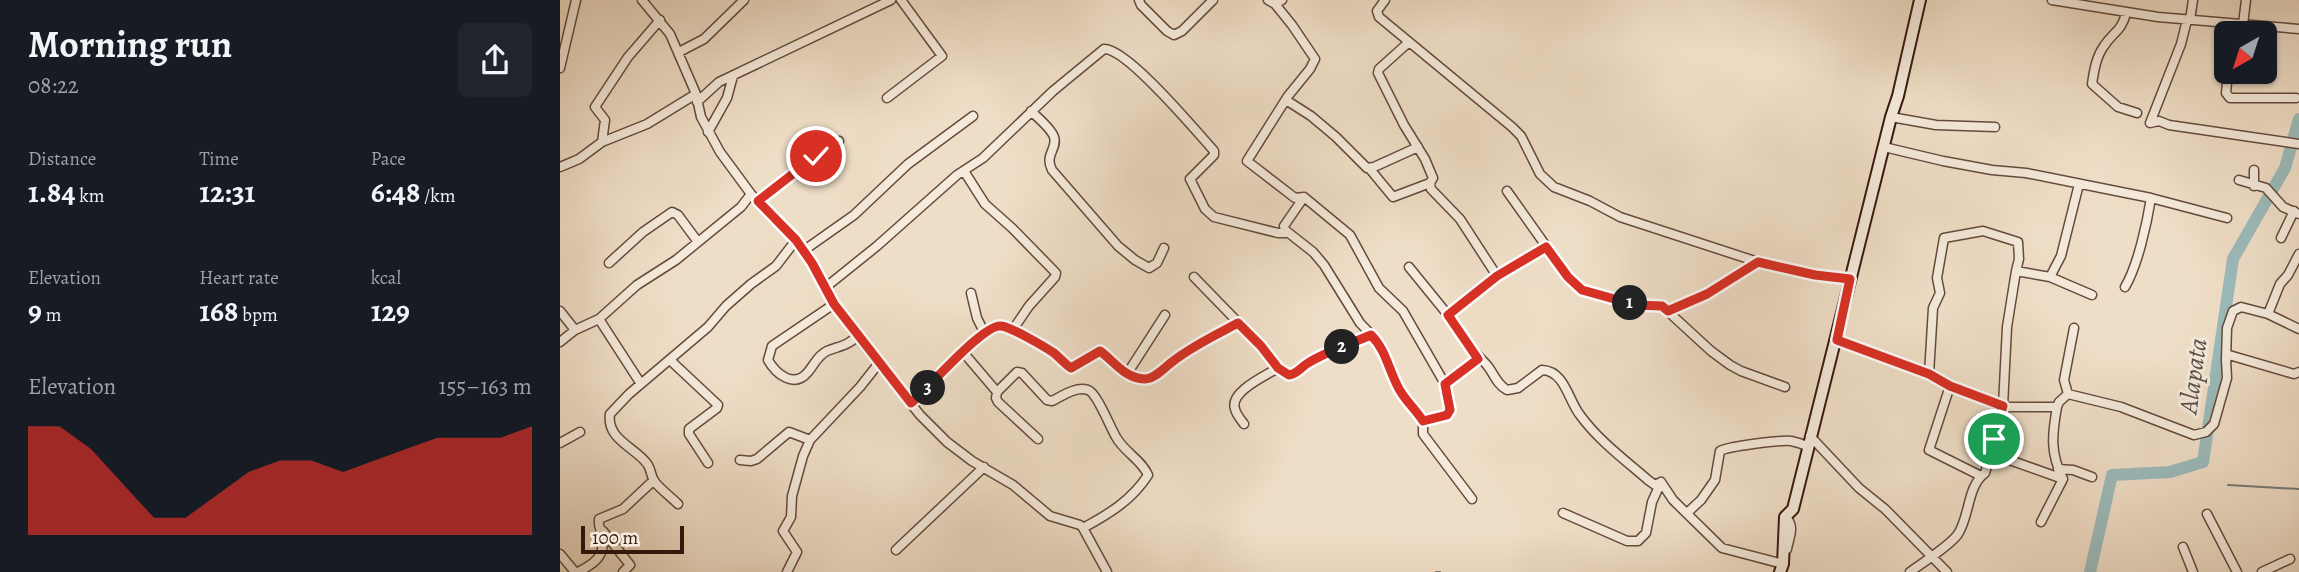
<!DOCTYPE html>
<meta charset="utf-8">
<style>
:root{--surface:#171b24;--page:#20242c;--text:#f1f3f6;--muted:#9ea1a6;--accent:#d93025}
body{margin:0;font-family:Alegreya,serif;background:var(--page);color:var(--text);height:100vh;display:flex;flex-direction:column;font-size:26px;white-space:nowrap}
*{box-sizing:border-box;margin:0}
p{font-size:23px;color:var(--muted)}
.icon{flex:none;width:38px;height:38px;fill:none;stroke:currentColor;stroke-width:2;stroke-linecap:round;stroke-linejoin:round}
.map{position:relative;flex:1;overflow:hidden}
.side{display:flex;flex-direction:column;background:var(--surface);width:560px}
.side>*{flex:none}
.needle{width:46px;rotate:219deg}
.fabs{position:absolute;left:1654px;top:21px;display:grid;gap:14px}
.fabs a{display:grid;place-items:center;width:63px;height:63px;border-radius:10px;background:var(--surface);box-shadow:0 2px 5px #0004;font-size:35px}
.scale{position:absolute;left:21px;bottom:18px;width:103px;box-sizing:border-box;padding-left:7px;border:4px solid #37180d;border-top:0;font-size:19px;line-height:24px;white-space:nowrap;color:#37180d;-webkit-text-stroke:5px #f5eadb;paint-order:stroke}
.pin{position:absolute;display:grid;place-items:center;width:60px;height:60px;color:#fff;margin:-30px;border:4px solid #fff;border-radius:50%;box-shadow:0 2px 7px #0007}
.km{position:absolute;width:35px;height:35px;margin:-18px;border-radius:50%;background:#222;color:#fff;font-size:19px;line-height:35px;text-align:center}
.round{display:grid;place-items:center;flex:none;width:74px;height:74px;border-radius:10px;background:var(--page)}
.summary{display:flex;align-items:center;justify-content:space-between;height:119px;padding:0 28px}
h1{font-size:38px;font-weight:600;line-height:52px}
.metrics{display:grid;grid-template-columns:repeat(3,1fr);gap:10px;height:119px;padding:7px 28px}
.metrics div{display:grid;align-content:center}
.metrics b{font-size:30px;font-weight:600}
.metrics small{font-size:19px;font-weight:400}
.metrics p{font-size:19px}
.chart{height:196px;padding:14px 28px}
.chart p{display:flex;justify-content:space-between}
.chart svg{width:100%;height:126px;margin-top:7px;fill:var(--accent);opacity:.7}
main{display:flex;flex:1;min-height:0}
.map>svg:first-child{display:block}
</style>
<main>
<section class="side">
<div class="summary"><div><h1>Morning run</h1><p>08:22</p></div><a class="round"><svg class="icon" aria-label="share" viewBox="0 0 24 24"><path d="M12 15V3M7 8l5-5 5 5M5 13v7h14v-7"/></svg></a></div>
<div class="metrics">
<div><p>Distance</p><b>1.84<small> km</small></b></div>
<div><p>Time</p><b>12:31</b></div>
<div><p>Pace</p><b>6:48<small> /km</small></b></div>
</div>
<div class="metrics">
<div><p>Elevation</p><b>9<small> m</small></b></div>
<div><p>Heart rate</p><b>168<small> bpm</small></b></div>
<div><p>kcal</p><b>129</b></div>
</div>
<div class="chart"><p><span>Elevation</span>155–163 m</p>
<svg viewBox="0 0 160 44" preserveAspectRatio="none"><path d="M0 44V6L10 6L20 14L30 26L40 38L50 38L60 30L70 22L80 18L90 18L100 22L110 18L120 14L130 10L140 10L150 10L160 6V44z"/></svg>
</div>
</section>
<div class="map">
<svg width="1739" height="572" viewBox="0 0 1739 572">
<rect width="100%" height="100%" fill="#efdec7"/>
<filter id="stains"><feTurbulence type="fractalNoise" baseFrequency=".00286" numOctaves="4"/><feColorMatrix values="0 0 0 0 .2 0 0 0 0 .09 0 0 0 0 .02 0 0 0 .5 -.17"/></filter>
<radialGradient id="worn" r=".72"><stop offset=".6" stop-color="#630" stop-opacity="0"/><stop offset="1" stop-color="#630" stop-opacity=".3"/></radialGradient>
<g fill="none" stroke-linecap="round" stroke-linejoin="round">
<path stroke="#747a76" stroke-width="2" d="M1668,485L1739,489
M876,572H880"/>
<path stroke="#9cbbbc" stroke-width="12" d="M1530,572L1552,475L1610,472L1643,462L1673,259L1725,168L1739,119"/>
<g stroke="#654a3c" stroke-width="11">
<path id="street" d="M82,0L110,34L136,94L141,117L160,152L191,194L236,240L252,263L274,304L297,336L360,415L387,442L412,461L453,485L490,516L520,525L523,528L547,572
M579,0L581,5L607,31L614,35L622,31L653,0
M708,0L715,4L722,0
M825,0L817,11L819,17L952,127L961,136L980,174L994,187L1030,201L1060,217L1198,262
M1492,0L1598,17L1739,29
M715,4L732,25L755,59L750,69L728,96L687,161L735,198L744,197L790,235L819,288L843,311L885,384L890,409L887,415L863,421L858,412L849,404L837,385L820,344L800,323L764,265L753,252L725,230L724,226L744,197
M1566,13C1562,31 1553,32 1544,46C1536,57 1534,71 1532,84L1558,107L1577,113
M1627,20L1621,44L1590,123L1599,121L1609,125L1739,144
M1630,20L1633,0
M1683,24L1686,0
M119,52L144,39L184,0
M0,68L16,0
M1668,72L1666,93L1670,98H1736
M327,98L382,56L341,0
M726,100L751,116L776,137L807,168L814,167L858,147
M137,102L159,82L331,0
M471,111C478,118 491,128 494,137C498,149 484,154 492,170L558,246L575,260L589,268L597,263L604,248
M1331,117L1376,125L1435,127
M148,132L167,98L173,76
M42,142L45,120L35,107L68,57L100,20
M1324,147L1383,161L1432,170L1466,173L1591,198L1667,218
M0,167L19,159L42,142L87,124L136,94
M809,168L833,197L870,183L873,178L865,159L844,125L818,73L819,69L849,42
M1694,170V186
M404,171L425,204L452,228L496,273L495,277L469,306L452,331
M1679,180L1706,188L1723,207L1739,214
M870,183L871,189L900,219L937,276
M947,191L1008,277L1022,290L1076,305L1102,306L1151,351L1170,365L1181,371L1225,387
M198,201L256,156L279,141
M1721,238L1734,211
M986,247L937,276L888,315C899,333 912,350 926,364C934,373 936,384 947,390L958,388L982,370C1005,371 1008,400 1020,415C1038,440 1065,460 1088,480L1095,485L1101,482L1113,500L1162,548L1223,564
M243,251L294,215L348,164L413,116
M1739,254L1728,275L1720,284L1708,314L1739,329
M49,263L83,232L112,212L118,215L138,242
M849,267L888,315
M634,277L701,346L718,368L729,375C737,374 740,368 748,363C767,351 790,344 811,335
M1490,277L1501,256L1519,184
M266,287L317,246L397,175L423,158L493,91L544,49C567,48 636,131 654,151V155L630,179L645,209L654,217L718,233H727
M1565,287C1578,265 1587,223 1591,198
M411,293L417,318L424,332
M274,304L212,346L208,360C216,374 234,389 248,372C254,365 258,355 267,351C279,346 288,346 297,336
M0,311L15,330
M1108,311L1147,294L1198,262L1255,275L1290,279
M39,319L81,384
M1277,340L1369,374L1390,386L1447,407H1497L1499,402L1508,394L1504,380L1514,328
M0,342L15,330L39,319L77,285L116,260L181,207L191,194
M403,352L437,392L457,372L462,373L487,400L492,401C502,396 516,386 528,390C537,393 550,427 556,437C564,452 582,460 588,475C572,500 549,514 523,528
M110,360L158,405L157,408L129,429V434L148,463
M1666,360L1667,328L1673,311L1681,307L1708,314
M567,374L605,315
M1369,374L1373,308L1380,293L1377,278L1384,238L1423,231L1458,242L1459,259L1456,271L1490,277L1532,295
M885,384L918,359
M1390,386L1369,450L1421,476
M437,392L436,398L438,402L478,439
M1508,394L1561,407L1634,435L1646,432L1654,424L1667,378L1666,360L1669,355L1734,374L1739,372
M351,403C366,390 424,323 441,326C451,327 485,347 494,353C500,358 505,364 511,368L540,351C555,362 564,378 585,379C595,379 605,367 612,362C632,346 656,335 678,323
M863,421V434L912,499
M684,424C681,420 676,414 675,409C669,392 705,376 718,368
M1250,436L1299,488L1325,509L1387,572
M0,443L20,432
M1430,453L1503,479C1490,453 1492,435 1497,407
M180,460L191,461L197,459L229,432L250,440
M1498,469L1513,470L1532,477
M118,504C111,497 100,489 94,481C91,476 91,470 88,465C77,448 46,440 50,414L69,394L148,327L166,306L191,284L216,266L236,240
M1003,513L1067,541H1078L1086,533L1092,502L1101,482
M1127,513L1141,500L1155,480L1160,451C1169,446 1220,440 1231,441C1236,442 1242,444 1247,446
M1647,514L1677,572
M1225,517C1236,525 1229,538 1227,549
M1481,522L1503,479
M43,531L70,565L63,572
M1623,547L1633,572
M336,550L424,467
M0,554L15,572
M18,572C34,564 46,556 42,536C41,529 38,527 39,519L63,509L94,480
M227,572L237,552L223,531L231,517L232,496L243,456L250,440L300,387L319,363
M1350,572C1362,563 1391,545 1398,534C1410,516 1407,486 1425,473L1432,450L1434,431L1443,406L1447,327L1456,271
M1702,572L1730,559"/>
</g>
<g stroke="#37180d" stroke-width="14">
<path id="secondary" d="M1220,572L1223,564L1225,517L1233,509L1331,117L1338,96L1360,0"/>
</g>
<use href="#street" stroke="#f5eadb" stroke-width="8"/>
<use href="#secondary" stroke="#f5eadb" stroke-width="10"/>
</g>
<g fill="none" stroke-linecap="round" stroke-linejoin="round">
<g stroke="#fff" stroke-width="14">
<path id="route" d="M256,156L198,201L236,240L252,263L274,304L351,403C367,390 424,323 441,326C451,327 485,347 494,353C500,358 505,364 511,368L540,351C555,362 564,378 585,379C595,379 605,367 612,362C632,346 656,335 678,323L701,346L718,368L729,375C737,374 740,368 748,363C767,351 790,344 811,335C825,349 828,367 837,385C843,399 855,408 863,421L887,415L890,410L885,384L918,359L888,315L937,276L986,247L1008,277L1022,290L1076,305L1102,306L1108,311L1147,294L1198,262L1255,275L1290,279L1277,340L1369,374L1390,386L1443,406L1434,431V439"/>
</g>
<use href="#route" stroke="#d93025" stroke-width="9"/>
</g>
<g text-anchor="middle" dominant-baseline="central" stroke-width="6" stroke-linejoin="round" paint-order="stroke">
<g font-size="26" font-style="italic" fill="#5a514a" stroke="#f5eadb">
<text transform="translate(1633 376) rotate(-82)">Alapata</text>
</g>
</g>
<rect width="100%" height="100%" filter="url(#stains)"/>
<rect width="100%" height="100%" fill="url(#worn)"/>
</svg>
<div class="fabs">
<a><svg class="needle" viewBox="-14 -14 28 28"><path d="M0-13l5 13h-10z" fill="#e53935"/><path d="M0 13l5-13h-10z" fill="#9ea1a6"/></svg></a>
</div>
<div class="scale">100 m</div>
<div class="pin" style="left:1434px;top:439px;background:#1e9e55"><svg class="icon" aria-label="arrive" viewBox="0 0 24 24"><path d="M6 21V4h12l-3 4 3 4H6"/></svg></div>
<div class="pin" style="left:256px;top:156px;background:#d93025"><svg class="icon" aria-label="check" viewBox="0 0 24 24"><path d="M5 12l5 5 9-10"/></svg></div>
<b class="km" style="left:1070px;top:303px">1</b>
<b class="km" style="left:782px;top:347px">2</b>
<b class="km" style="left:368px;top:388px">3</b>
</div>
</main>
